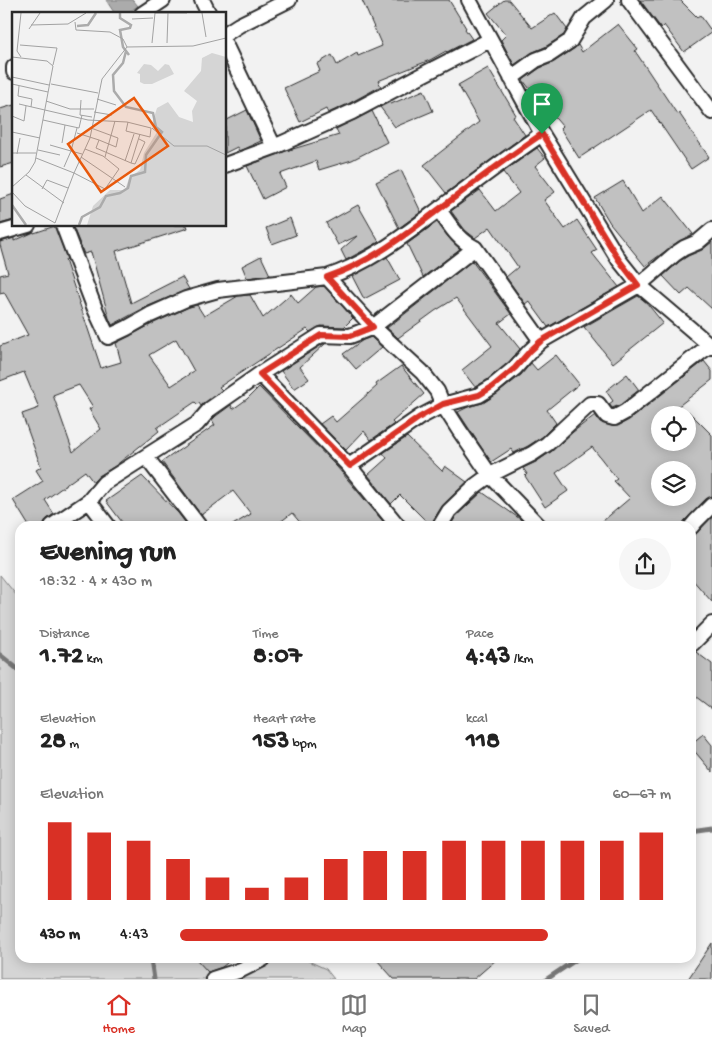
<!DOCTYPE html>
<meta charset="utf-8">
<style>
:root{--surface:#fff;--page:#f6f6f6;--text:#222;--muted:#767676;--line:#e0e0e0;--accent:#d93025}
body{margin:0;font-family:"Gochi Hand",sans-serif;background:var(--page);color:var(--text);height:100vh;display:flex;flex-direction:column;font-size:19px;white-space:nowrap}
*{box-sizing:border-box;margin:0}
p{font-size:16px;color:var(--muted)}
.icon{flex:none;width:28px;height:28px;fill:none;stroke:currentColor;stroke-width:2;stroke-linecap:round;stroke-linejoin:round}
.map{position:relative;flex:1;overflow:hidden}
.details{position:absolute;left:15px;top:521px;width:681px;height:442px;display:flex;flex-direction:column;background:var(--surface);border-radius:15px;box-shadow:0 2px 12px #0003}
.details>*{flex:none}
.controls{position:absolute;left:651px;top:406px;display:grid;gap:10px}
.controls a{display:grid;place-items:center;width:45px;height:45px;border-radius:50%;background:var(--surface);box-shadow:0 2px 12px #0003;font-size:25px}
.pin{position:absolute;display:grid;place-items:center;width:42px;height:42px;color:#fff;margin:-51px -21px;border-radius:50% 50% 50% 0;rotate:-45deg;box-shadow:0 0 5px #0007}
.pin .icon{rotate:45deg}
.round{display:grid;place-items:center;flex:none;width:52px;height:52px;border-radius:26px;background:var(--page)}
.overview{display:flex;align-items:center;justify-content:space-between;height:85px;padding:0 25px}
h1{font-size:28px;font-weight:800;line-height:38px}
.figures{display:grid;grid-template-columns:repeat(3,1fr);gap:8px;height:85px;padding:5px 25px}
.figures div{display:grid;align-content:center}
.figures b{font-size:25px;font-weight:800}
.figures small{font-size:14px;font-weight:400}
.figures p{font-size:14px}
.chart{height:140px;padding:10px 25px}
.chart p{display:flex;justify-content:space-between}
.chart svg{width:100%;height:90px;margin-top:5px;stroke:var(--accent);stroke-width:6}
ul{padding:0 25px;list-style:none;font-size:16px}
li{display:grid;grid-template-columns:80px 60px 1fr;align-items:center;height:38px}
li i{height:12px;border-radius:6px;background:var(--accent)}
.tabs{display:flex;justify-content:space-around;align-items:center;height:70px;border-top:1px solid var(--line);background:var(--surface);font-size:14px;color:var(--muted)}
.tabs a{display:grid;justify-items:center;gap:2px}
.tabs .current{color:var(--accent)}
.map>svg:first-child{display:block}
</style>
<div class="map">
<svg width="712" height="979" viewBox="0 0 712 979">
<rect width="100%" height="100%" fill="#f2f2f2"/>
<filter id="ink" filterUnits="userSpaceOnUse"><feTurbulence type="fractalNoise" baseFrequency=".02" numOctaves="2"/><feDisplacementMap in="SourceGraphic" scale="10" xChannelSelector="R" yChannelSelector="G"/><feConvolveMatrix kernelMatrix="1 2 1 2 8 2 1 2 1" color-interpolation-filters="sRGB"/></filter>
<g filter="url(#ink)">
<path fill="#d5d5d5" stroke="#808080" d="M0,575L17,596L20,602V959H207L214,974L278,959H304L326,969L334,979H0Z"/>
<path fill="#ababab" stroke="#787878" d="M106,0H133L138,6L126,14H115Z"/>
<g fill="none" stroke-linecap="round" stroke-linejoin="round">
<path stroke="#787878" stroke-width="5" d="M0,655L20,671
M691,831L712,828
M151,959L154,979
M547,979L577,959"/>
</g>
<path fill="#c1c1c1" stroke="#2b2b2b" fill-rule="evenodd" d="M362,0H449L466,28L465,29L472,39L447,52L446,51L430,60L378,81L381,86L348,104L328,113L326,109L300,122L284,88L320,71L317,64L332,55L337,65L357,53L358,56L382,46Z
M504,0H509L532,28L555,13L567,29L564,35L545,47L531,53L514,65L501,40L506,35L488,13Z
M640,0H680L697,17L700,15L712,32L684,52L664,25L661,28Z
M618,24L638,49L635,51L677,114L679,113L709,157L691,169L651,110L579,158L560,128L562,126L540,100L539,101L523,80L540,68L554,62L575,48L578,45L582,52Z
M488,68L516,115L513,117L525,135L446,193L424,165L479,122L458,85Z
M424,90L433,111L395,127L380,107L390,102L391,104Z
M14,105V163L0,167V109Z
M247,110L261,141L239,151L237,147L225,153V121Z
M372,111L387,142L352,160L319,170L316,161L280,174L286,187L263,199L247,166L283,152L339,135L336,129Z
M537,148L545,158L535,166L555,192L544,200L565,229L577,220L597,250L592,253L619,287L548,327L529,301L525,304L506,277L518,267L490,227L475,238L465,230L451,211L480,190L496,211L519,193L503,172Z
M401,170L421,212L399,228L376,182Z
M623,181L642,213L663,196L693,234L679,241L645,266L610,223L595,198Z
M14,194V220L0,224V199Z
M358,205L379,242L346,260L341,250L357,236L338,245L326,223Z
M290,218L296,235L272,244L266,228Z
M437,222L448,237L460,249L423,277L407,244Z
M72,225H187L188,228L116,251L131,303L182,277L189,289L146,307L112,325L109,318L91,252L84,254Z
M55,226L67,259L65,260L101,368L121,362L116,343L154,323L189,307L197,305L204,316L238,296L250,295L263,318L291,294L298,303L316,287L324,286L353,318L344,327L321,326L310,332L307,329L219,387L222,390L201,406L199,403L197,404L195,402L157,428L159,431L115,466L99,476L93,482L85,471L45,500L54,514L47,519L44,523L43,526H29L13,500L43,481L36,470L41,467L22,414L39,408L24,372L0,381V346L28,335L4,292L0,293V275L8,273L0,245V242L14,238V241L34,232V233ZM176,339L194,371L171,386L149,355ZM79,385L93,407L89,409L101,429L73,452L53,395Z
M712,242V309L689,288L681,295L663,276L680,261L688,256L702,250Z
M261,256L270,275L247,278L242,266Z
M387,257L400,280L364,299L352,276Z
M472,261L511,314L499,323L520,349L509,362L487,380L475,387L462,370L492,346L456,298L435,311L398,338L387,328Z
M638,296L646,302L663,323L613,363L584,327Z
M371,337L382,347L356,369L343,354L363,340Z
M323,344H325L300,367L309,379L294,389L281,371Z
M556,355L579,384L547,410L556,423L542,437L528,446L514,453L511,449L491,462L458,412L470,406L483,403L497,394L521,375L531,363L537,370Z
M704,361L712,371V380L667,415H660V442H688V411L712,435V496L706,499L684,521L682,526H597L630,498L614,481L617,479L592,447L556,473L568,491L545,507L525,476L527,474L523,468L536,462L552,451L573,432L595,415L600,422L605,424L612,426H618L629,420ZM660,470H688V498H660Z
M401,366L424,394L392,422L394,424L371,440L364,431L346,450L320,424L331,416L336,422L377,386L376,384Z
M627,374L639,390L620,405L612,408L609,404L613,401L606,391Z
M259,387L337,467L387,526H303L292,513L275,526H231L251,514L233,491L201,515L162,462L215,425L212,420L216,416L231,405L233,409L247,399Z
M407,437L442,471L445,466L467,482L443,505L432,522L431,526L400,495L391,504L368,475L387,458L383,453Z
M142,476L179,514L188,526H125L106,501Z
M482,492L520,519L527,526H450L456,516Z
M712,517V602L691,578V536L697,533Z
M696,652L712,664V709L691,693V653Z
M703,734L712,745V772L691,747V744Z
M712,943V979H688Z
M196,959H232L222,967L208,972Z
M376,959H497L474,979H394Z"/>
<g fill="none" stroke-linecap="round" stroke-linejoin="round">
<g stroke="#2b2b2b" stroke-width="18">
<path id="minor" d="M202,0L209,14
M469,0L542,134L619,260L639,285L712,347
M629,0L712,112
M142,14L163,0
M225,34L239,25L289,0
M225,44L274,147
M14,67V72
M511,78L536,60L549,55L570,41L584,18L606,0
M225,165L274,147L352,112L418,77L490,40
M439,210C450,225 458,240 475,248
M63,225L95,309L108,337L127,328L150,315L186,299L218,290L327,277C367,264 401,238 434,213C470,186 505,159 542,134
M0,233L28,225
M327,277L373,327L422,372L437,391L443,405L459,430L490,475L539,526
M260,374L349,466
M146,457L199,526
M89,501L104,483L197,424L210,409L260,374L321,335L350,336L373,327L475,248L541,341L639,285L675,254L684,248L698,242L712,230
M52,526L89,501L108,526
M398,526L349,466L420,417L443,405L479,395L492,387L515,368L530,351L541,341
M440,526L449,511L475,486L490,475L532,454L547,444L590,404H598L607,416L614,418L625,412L710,345
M691,527L696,521L712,505
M692,644L712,624
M213,979L241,970L263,959"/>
</g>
<use href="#minor" stroke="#fff" stroke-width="14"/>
</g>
</g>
<g fill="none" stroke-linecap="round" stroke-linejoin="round" filter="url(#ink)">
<g stroke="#fff" stroke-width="10">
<path id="route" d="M542,134L619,260L638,285L541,341L530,351L515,368L492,387L479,395L443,404L420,417L350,466L260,374L321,335L350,336L373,327L327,277C367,264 401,238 434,213C470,186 505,159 542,134Z"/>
</g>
<use href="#route" stroke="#d93025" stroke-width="6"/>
</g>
<g transform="translate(12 12)">
<rect width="214" height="214" fill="#f2f2f2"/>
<path d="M200,41L214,45V213H75L81,194L98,178H113L117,166L128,158L132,141L145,120L140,112L145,96L156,90L167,105L181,110L180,99L185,89L172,79L189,59L190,46ZM132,52L139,53L146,59L153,52L157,53L162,62L140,72H132L128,70V62L125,61Z" fill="#d5d5d5"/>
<path fill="none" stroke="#ababab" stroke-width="2.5" d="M108,1V6L119,13L118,16L108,18L111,35L117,43M65,14L76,13L84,1M0,193L14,213M67,213L70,205L88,195L94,184L108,181L116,176L119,164L133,160L134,143L150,120L144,115L141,101L114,95L102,79L101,63L111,51L114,39"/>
<path fill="none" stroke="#a2a2a2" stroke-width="1" d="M143,1H175M190,1L194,25M120,7L141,6M63,10L64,18L98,20L111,27L115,35M19,13L56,12L74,1M17,17L28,1M140,31L143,1M155,31L156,1M8,33L45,36L41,53M0,45L35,49L41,54L23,150L17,160L0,175M9,45L5,39L9,1M0,65L37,73M0,72L36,80M39,72L86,81M7,74L6,84L20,87L19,95M85,87L104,93M69,88L68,103L80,105M34,89L58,97H82M7,92L76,108L115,110L139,116L138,125L114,119L116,110M82,100L100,103M0,104L12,109L14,94M31,108L53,113L50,131M53,113L67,116L70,103M79,116L106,126L104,135L87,128M140,116L162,134H195L214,143M0,120L28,126M65,121L87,128L84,136L119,151M127,127L133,130L123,152L119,151L128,122M38,133L59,139L65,116M26,138L48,143M0,141H24M5,142L8,126M69,145L113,175M93,145L103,109M24,146L62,161L78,126L90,67L115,35L181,34L214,26M113,149L122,122M52,155L59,139L70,142M14,163L52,191M30,177L35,168L56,176M0,180L13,194L43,211L62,161L93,177L107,157L91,144L73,137"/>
<path fill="#e8590c" fill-opacity="0.15" stroke="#e8590c" stroke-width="2.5" d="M122,86L156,134L89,180L56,132Z"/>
<rect width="214" height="214" fill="none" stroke="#2b2b2b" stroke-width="2.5"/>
</g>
</svg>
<div class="controls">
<a><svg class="icon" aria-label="locate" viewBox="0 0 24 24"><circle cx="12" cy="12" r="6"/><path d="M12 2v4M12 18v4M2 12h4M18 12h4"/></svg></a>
<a><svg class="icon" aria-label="layers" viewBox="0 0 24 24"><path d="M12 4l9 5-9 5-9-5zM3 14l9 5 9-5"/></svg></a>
</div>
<div class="pin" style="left:542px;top:134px;background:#1e9e55"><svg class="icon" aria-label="arrive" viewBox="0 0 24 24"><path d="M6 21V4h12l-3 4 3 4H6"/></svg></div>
<section class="details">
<div class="overview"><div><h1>Evening run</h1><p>18:32 · 4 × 430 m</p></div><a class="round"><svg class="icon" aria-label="share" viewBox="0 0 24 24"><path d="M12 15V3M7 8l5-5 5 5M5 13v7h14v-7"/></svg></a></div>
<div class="figures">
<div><p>Distance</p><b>1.72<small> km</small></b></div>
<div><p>Time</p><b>8:07</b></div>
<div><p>Pace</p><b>4:43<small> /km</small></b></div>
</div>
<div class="figures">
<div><p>Elevation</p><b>28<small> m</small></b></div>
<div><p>Heart rate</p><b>153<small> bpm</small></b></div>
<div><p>kcal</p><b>118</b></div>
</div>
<div class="chart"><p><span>Elevation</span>60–67 m</p>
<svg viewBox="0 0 160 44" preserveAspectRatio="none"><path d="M5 44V6M15 44V11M25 44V15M35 44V24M45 44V33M55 44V38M65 44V33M75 44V24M85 44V20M95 44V20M105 44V15M115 44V15M125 44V15M135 44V15M145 44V15M155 44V11"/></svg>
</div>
<ul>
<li><b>430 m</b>4:43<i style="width:75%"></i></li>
</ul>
</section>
</div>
<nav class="tabs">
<a class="current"><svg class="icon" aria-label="home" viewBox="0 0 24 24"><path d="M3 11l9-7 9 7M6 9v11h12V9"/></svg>Home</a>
<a><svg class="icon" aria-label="map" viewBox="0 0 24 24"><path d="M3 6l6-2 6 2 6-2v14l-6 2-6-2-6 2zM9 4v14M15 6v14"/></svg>Map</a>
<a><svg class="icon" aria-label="saved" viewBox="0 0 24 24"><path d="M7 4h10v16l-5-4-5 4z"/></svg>Saved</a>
</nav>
